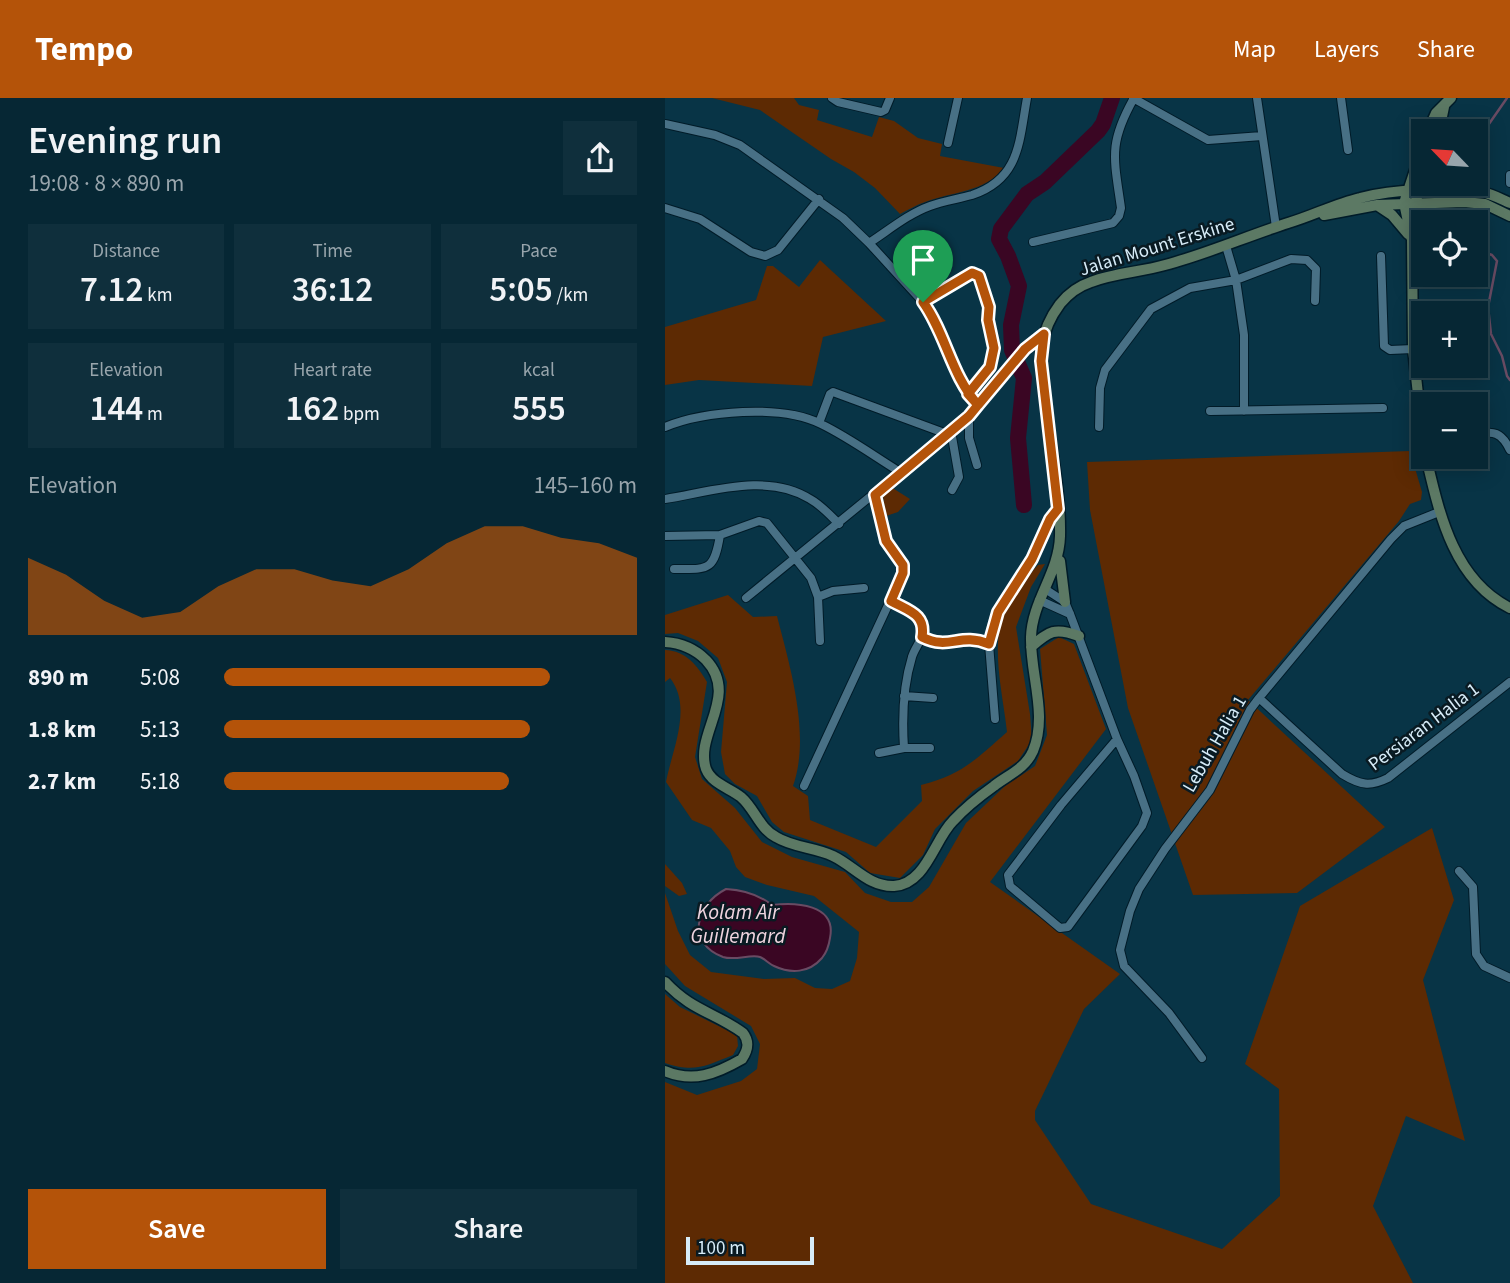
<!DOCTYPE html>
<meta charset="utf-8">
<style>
:root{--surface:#062734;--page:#0f2f3c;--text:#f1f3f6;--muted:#98a5ac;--line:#27444f;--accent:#b45309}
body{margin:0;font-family:"Source Sans 3",sans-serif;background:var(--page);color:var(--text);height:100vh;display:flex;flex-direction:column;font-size:26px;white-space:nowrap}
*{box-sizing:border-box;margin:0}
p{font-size:23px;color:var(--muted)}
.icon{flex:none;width:38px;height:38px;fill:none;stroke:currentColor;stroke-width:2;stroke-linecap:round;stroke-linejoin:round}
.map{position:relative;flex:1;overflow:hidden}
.sheet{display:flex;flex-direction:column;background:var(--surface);width:665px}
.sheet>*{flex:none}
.needle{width:46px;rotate:295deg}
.controls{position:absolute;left:746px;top:21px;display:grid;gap:14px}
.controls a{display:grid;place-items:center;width:77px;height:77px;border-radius:0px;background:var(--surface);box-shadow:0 4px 18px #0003,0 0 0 2px var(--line);font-size:35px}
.scale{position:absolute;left:21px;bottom:18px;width:128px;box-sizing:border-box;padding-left:7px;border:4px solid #d7ecf8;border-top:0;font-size:19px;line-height:24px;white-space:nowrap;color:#d7ecf8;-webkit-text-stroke:5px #091a22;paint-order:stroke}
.pin{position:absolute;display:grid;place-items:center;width:60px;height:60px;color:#fff;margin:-72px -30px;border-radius:50% 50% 50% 0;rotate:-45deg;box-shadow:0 0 7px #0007}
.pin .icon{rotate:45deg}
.round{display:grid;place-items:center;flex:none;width:74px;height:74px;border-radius:0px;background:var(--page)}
.overview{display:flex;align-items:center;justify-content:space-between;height:119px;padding:0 28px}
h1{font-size:38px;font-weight:600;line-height:52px}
.metrics{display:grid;grid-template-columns:repeat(3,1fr);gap:10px;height:119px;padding:7px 28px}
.metrics div{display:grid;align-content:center;border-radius:0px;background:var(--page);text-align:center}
.metrics b{font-size:35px;font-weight:600}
.metrics small{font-size:19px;font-weight:400}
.metrics p{font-size:19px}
.chart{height:196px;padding:14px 28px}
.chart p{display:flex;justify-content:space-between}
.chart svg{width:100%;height:126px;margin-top:7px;fill:var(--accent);opacity:.7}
.action{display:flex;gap:14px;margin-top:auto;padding:14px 28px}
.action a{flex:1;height:80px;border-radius:0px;background:var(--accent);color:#fff;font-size:28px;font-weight:600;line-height:80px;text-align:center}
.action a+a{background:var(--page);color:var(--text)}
ul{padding:0 28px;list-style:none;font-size:23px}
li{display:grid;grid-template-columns:112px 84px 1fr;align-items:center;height:52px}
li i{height:18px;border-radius:9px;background:var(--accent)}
header{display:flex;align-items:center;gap:42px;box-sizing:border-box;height:98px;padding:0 35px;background:var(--accent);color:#fff}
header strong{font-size:33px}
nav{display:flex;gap:38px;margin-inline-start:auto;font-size:24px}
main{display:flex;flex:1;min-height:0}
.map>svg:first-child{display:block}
</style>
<header>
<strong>Tempo</strong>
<nav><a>Map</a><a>Layers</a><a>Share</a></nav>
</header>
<main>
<section class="sheet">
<div class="overview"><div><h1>Evening run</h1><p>19:08 · 8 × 890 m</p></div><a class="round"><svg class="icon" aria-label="share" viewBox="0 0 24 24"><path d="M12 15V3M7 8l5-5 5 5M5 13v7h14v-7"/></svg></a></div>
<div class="metrics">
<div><p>Distance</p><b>7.12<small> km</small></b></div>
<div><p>Time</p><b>36:12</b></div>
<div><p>Pace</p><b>5:05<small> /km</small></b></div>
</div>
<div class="metrics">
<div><p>Elevation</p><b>144<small> m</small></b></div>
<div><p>Heart rate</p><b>162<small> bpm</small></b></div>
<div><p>kcal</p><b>555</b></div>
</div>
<div class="chart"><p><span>Elevation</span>145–160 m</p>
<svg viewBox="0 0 160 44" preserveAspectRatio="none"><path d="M0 44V17L10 23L20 32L30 38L40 36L50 27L60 21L70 21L80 25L90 27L100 21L110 12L120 6L130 6L140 10L150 12L160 17V44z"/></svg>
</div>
<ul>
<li><b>890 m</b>5:08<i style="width:79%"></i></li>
<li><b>1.8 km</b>5:13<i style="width:74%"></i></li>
<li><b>2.7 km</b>5:18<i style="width:69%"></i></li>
</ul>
<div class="action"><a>Save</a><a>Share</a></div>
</section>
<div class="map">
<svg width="845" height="1185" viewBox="0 0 845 1185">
<rect width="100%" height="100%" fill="#083446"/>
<path fill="#5d2a03" d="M47,0H129L134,7L154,12L152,22L207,39L214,19L229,23L253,40L277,46L275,58L339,70C321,94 286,94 260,104C251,107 243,112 235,116L210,90L189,74L166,61L95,12Z
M155,162L221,223L158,239L147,288L34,282L0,287V229L91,202L102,168H108L134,189Z
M745,353L757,394L756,402L745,406L734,423L583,602L720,729L632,795L528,797L463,610L425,412L422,364Z
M226,389L245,401L233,414L221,418L218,398Z
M380,466L366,489L351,529L365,616L367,642L353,663L308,693L270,731L258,757L235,780L205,775L181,754L119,734L107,724L92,698L70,686L60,676L56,654L62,584L53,560L33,543L13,535L0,536V517L63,497L88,519L112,518C125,569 146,637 128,688L143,698L145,722L211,749L257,703L256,687C298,676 310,662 342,634C338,597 326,552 338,515C344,497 361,481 373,467Z
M394,539L409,546L441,631L325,784L455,876L419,911L370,1013V1022L426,1106L557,1151L615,1098L614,991L580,966L635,808L767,730L789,802L758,882L800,1043L741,1018L708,1108L748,1185H0V984L32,997L76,983L92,971L95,946L86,928L20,888L0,866V795L13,833L25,857L46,874L99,881L130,880L150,890L167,891L185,883L192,860L194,834L149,798L102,787L80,779L71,769L65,753L46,730L27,722L1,684C7,652 28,609 5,580L0,584V552C21,553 32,567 42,584L30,659L37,681L70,710L97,744L127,759L180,774L200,795L226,804H247L264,789L301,725L340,688L370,668L382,637L375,551Z
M0,766L17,785L22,796L14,798L0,788Z
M0,896L15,909L72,937L73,948L68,957C40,968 30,975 0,965Z"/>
<path fill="#3a0623" stroke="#694b63" stroke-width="2" d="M61,791C79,792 93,796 107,807C130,804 172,806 165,840C164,847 161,855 157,860C144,875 126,876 109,868C104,866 100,861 95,859C85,856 70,863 58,859C21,845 30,807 61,791Z"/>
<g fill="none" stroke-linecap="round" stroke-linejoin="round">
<path stroke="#694b63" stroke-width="2.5" d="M810,46L842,0
M803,124L805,107
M810,151L827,157L832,163L823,209L826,236L837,258L842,278L845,282"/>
<path stroke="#3a0623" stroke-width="16" d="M359,407L353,340L359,280L347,252L346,227L354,188L343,158L334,141L336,131L362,96L380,84L433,33L438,26L447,0"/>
<g stroke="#001b28" stroke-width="10">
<path id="street" d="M167,0L173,4L216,14L220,12L225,0
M468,0L543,42L597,38
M592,0L611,129
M676,0L683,52
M0,26L50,37L75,47L178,120L204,145L258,204L270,222L294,282L313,307
M283,45L293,0
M845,77V85
M0,110L35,121L86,154L100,158L113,152L154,101
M368,144L448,125L454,118L456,110C449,60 443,46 469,0
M204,145C224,132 243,116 265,108C278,103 293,101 307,97C355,81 354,44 362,0
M561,148L571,182L579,237V313
M716,158L719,248L725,252L748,251
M258,204L308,175L314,178L324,209L323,222L329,250L325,269L303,296
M545,313L718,310
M304,318V340L312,367
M154,325L165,296L168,294L282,336
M0,329C39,313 116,306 156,326C183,339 209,358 235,374
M434,329L435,290L440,272L486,211L525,190L571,182L626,161L642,162L651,171L650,203
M286,333L294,379L287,392
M810,338C828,331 837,335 845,352
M0,401C45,394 103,374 145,401C156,407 165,417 174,426
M0,438L55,437L94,423L102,425L146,480L153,499L155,543
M9,471C43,471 49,474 55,437
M380,491L400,504L405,516L452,641L469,678L482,715L477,728L403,829L395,830L345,788L343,777L396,707L452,641
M153,499L168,493L199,490
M81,500L304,318L360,251L379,236
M374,502L405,516
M226,503C235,508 253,515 257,524C263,536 250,548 247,559C238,588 237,619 239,650
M257,539L276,547L300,540L312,541L324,546
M239,598L268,600
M594,600L677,676C695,687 705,689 723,680L845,584
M330,621L324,546L333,514L367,461L385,421L393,411
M214,655L239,650H265
M139,688L238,475L235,461L221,443L210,397
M794,773L808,789L811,856L819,868L845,880
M537,960L504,915L459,868L455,852L465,813L474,791L500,751L545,692L585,612L594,600L726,441L739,428L774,414"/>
</g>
<g stroke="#001b28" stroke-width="13">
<path id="secondary" d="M763,33L771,15L786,0
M774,33L779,9
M758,48L739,105L747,142L748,251L758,342
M712,107L727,117L743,136
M659,117L712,107L799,104L820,106L845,118
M746,139L751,125L750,105L758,80
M761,359C774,414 788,482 845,510
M395,463L400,504
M0,544C16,545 29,550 41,562C75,598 29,636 41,671C47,686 65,690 76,699C90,711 94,730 111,739C129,750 150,749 168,758C189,768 204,789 229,788C261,786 269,742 288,723C300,710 315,698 329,688C343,677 360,671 368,653C383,617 365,576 366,539C367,503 394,475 395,438C396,394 385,345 380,301C378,283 374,265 377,248C379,233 386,218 395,206C403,196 414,188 426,184C449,175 476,174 500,167C542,156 582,138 623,125C647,118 670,106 695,100C729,91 782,89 817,94C827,96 836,101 845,105
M366,549C384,533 390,529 414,538
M0,884C27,913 49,914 78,935C85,944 83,952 77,961C51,976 28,985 0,973"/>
</g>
<use href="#street" stroke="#487085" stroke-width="8"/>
<use href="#secondary" stroke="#5c7964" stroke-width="10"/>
</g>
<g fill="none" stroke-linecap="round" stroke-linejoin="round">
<g stroke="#fff" stroke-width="14">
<path id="route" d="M258,204C281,236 286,277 313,307L304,318L210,397L221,443L238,467V475L226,503C244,513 261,516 257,539C285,553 294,534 324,546L333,514L367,461L385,421L393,411L376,263L379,236L360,251L313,307L303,296L325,269L329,250L323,222L324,209L314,178L307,175L258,204"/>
</g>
<use href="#route" stroke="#b45309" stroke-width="9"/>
</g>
<g text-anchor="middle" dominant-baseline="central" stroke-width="5" stroke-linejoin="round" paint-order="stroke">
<g font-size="19" fill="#d7ecf8" stroke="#091a22">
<text transform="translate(492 149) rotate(-17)">Jalan Mount Erskine</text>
<text transform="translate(759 629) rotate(-37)">Persiaran Halia 1</text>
<text transform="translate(550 646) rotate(-60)">Lebuh Halia 1</text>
</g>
<g font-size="21" font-style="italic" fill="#f0d4df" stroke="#091a22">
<text x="73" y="814">Kolam Air<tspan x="73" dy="24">Guillemard</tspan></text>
</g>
</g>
</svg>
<div class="controls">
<a><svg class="needle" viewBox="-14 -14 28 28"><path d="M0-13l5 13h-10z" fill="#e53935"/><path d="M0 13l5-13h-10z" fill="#98a5ac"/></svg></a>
<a><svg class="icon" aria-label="locate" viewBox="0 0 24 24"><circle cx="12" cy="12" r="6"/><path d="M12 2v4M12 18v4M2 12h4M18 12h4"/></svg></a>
<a>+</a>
<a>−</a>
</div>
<div class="scale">100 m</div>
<div class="pin" style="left:258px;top:204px;background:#1e9e55"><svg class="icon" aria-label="arrive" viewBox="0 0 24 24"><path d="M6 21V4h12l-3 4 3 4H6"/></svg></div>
</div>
</main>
